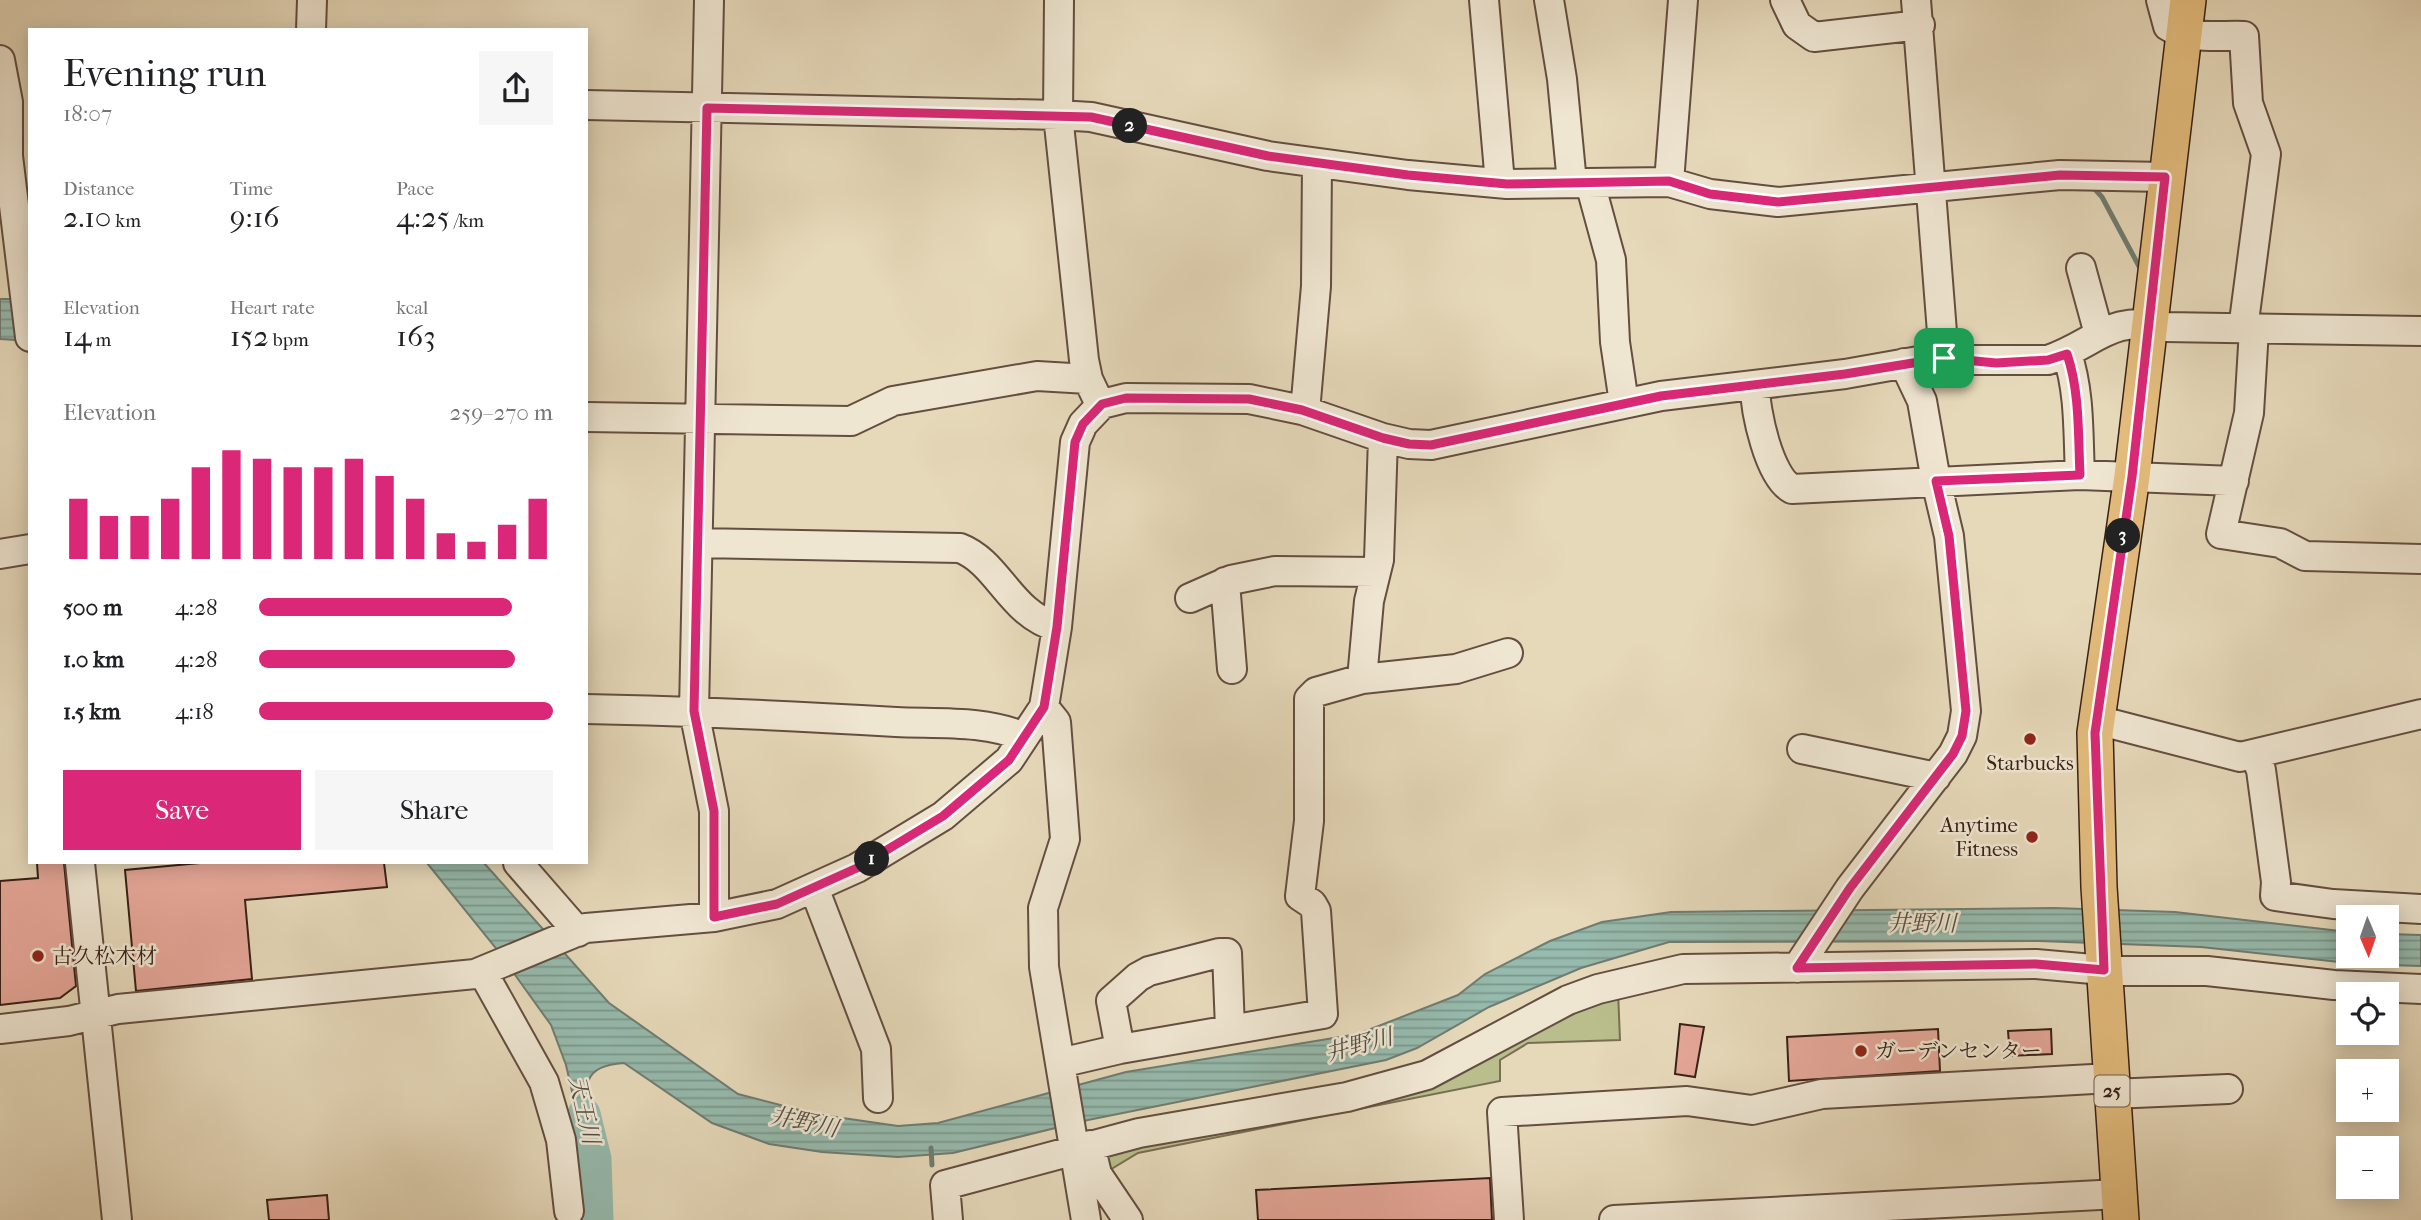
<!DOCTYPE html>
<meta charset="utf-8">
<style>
:root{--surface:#fff;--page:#f6f6f6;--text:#202124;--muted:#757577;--accent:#db2777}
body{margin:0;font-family:"IM FELL French Canon","Noto Serif JP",serif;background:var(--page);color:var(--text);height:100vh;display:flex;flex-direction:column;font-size:26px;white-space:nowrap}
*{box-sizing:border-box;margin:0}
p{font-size:23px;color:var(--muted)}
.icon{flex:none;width:38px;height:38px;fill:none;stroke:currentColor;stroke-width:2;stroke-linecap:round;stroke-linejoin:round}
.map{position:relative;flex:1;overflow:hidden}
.panel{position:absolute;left:28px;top:28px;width:560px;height:836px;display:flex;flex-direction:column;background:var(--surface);border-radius:0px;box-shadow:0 4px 18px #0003}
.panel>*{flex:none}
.needle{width:46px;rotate:178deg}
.tools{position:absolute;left:2336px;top:905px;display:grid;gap:14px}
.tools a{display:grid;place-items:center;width:63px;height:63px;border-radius:0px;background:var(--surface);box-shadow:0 4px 18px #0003;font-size:35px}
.pin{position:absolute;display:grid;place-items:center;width:60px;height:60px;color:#fff;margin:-30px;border-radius:14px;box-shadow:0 4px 10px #0006}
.km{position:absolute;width:35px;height:35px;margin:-18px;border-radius:50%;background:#222;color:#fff;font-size:19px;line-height:35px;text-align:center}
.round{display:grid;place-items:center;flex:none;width:74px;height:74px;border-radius:0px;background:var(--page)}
.overview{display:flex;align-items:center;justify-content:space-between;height:119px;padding:0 35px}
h1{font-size:38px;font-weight:600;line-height:52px}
.stats{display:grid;grid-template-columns:repeat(3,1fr);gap:10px;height:119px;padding:7px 35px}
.stats div{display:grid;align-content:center}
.stats b{font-size:30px;font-weight:600}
.stats small{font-size:19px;font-weight:400}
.stats p{font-size:19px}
.chart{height:196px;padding:14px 35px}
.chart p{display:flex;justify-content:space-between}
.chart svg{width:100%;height:126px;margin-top:7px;stroke:var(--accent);stroke-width:6}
.primary-button{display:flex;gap:14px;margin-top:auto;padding:14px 35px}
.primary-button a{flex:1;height:80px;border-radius:0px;background:var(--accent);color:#fff;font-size:28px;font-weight:600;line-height:80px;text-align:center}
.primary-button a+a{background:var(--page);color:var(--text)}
ul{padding:0 35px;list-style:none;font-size:23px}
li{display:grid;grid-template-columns:112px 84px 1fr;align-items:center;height:52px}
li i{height:18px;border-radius:9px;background:var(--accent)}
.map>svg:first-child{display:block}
</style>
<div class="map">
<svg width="2421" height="1220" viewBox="0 0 2421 1220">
<defs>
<pattern id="water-rules" width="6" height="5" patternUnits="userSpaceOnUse" patternTransform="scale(1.75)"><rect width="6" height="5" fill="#96baad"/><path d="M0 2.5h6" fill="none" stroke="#7b978c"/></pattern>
</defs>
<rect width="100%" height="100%" fill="#e6d9ba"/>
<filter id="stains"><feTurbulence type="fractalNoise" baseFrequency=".00286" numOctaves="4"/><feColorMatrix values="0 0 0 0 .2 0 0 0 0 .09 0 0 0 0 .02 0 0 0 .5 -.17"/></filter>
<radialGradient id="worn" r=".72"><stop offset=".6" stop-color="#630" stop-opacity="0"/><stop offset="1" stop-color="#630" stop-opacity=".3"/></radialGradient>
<path fill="#b9be8c" stroke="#786f52" stroke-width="2" d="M1618,991L1620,1040L1528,1043L1500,1060V1081L1138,1153L1108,1171L1106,1151L1342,1104Z"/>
<path fill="url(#water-rules)" stroke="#707c71" stroke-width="2" d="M0,299H30V341L0,339Z
M427,863H484L609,1003L738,1094L815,1114L898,1126L938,1123L1126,1072L1358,1034L1458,995L1485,974L1550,941L1602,922L1671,912L2054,908L2175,912L2348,932V956H2387V934L2421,935V966L2358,964L2201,947L2039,941L1669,942L1581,968L1489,1007L1417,1048L1386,1060L1088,1120L953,1153L898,1157L822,1152L769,1144L712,1123L624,1063C554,1067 608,1123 595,1159L584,1144L566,1065L551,1025L495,947Z"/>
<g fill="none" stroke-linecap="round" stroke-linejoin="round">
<path stroke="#707c71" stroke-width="5" d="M2091,185L2102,197L2141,270
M931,1148L932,1165"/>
<path stroke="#96baad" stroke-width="33" d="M584,1114L595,1159L597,1220"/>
</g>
<path fill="#e5a798" stroke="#382017" stroke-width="2" d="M37,863H64L76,986L60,998L0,1005V881L38,878Z
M200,863H384L387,887L245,900L252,979L136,991L125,870Z
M1680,1024L1704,1027L1695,1077L1675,1074Z
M1938,1029L1940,1071L1789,1081L1787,1037Z
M2051,1029L2052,1054L2010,1056L2008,1031Z
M1490,1178L1492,1220H1258L1256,1190Z
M327,1195L329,1220H269L267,1200Z"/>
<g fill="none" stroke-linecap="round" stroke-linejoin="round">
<g stroke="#644e40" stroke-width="32">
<path id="minor" d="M709,0L694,711L714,811V917
M1059,0L1058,115L1084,360L1088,379L1096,396
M1484,0L1500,183
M1549,0L1562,79L1572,183
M1785,0L1797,25L1814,37L1920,25
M1916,0L1944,358
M2161,0L2168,26C2189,40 2219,35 2244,36L2248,103L2266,154L2243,329
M311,30L312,0
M0,60L8,102V156L30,337
M586,105L1058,115L1091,117L1268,156L1408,175L1507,184L1669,182L1710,194L1778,202L2060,175L2165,177
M1669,182L1683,0
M1590,183L1611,260L1615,342L1624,403
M2081,268L2099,334
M2254,329L2249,413L2221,534L2280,543L2305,556L2421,559
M2067,354C2080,392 2078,435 2080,475
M1755,386C1755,411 1769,477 1792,489L2080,475L2234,481
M1302,410L1306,400L1316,286L1317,163
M586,417L851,421L893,401L1037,376L1088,379
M698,543L960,548C999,563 1010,614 1057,627
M0,554L30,549
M1225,582L1232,669
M1190,598L1231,580L1275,571L1376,572
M1362,679L1456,669L1508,653
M1044,707L1056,722L1065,839L1043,908L1044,967L1086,1220
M586,709C690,711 793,716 896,722C936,724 987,720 1023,737
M2097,720L2240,757L2421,714
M1802,749L1936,777
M2255,755L2261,770L2276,882L2275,896L2333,904L2421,909
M80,863L117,1220
M518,863L578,932
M814,888L876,1049L878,1098
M1797,968L1850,888L1953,754L1962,736L1966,711L1949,536L1936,481L1922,401L1904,363
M482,971L544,1082L561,1140L569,1211
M0,1029L69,1021L118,1009L475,974L586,928L714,917L777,904L857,868L943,816L1009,760L1044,707L1057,627L1075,442L1083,424L1102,404L1126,398L1249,399L1302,410L1383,438L1409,444L1431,445L1661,396L1845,374L1924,360H2048C2095,344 2110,314 2165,327L2421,331
M1120,1049L1111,1001L1138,977L1149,971L1219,953H1227L1230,1028
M1060,1063L1120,1049L1323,1014L1316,911L1312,904L1300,896L1309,821V699L1316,692L1362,679L1369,601L1379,560L1383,438
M2112,1094L2228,1089
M1090,1145L1097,1174L1128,1220
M948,1220L945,1185L1139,1133L1347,1097L1427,1075L1568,1000L1598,989L1683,969L2036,964L2115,971H2207L2334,985L2421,989
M1509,1220L1502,1112L1687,1101L1752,1110L1822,1094L2111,1078
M1614,1220L2119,1194"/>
</g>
<g stroke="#382017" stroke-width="38">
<path id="major" d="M2121,1220L2099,887L2095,733L2132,476L2188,0"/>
</g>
<use href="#minor" stroke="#efe6d2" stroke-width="28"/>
<use href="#major" stroke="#e3bc7d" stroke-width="35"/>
</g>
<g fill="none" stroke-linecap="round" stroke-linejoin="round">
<g stroke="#fff" stroke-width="14">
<path id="route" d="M707,108L1091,117L1268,156L1408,175L1507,184L1669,181L1710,194L1778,202L2060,175L2165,177L2132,477L2095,733L2104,970L2036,964L1797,968L1850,888L1953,754L1962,736L1966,711L1949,536L1936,481L2080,475C2078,435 2080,392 2067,354L2048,360L1996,363L1944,358L1845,374L1661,396L1431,445L1409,444L1383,438L1302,410L1249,399L1126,398L1102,404L1083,424L1075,442L1057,627L1044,707L1009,760L943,816L857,868L777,904L714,917V811L694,711Z"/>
</g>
<use href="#route" stroke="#db2777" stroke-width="9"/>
</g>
<g fill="#8f2418" stroke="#efe6d2" stroke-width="2.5">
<circle cx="2030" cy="739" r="7"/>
<circle cx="2032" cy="837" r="7"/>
<circle cx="38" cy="956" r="7"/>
<circle cx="1861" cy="1051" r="7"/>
</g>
<g text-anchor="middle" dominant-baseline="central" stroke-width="5" stroke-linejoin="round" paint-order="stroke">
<rect fill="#efe6d2" stroke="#6f5b4f" stroke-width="2" x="2094.5" y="1075.5" width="35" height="31" rx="5"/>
<g font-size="19" font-weight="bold" fill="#382017">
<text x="2112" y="1091">25</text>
</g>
<g font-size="21" fill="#382017" stroke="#efe6d2" text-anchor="start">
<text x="2030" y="763" text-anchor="middle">Starbucks</text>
<text x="2018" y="825" text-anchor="end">Anytime<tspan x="2018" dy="24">Fitness</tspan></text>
<text x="52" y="956">古久松木材</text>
<text x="1875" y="1051">ガーデンセンター</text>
</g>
<g font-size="23" font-style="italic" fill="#544e44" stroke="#efe6d2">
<text x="1922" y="923">井野川</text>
<text transform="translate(1359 1045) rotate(-15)">井野川</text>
<text transform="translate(584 1110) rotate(77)">天王川</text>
<text transform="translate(804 1122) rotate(12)">井野川</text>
</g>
</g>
<rect width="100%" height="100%" filter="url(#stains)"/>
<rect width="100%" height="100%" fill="url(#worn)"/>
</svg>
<div class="tools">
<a><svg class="needle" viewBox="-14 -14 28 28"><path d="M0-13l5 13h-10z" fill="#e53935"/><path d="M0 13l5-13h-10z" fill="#757577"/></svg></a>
<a><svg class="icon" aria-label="locate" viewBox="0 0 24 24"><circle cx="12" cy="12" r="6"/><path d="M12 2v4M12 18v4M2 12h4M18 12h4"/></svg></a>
<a>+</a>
<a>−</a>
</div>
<div class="pin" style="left:1944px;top:358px;background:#1e9e55"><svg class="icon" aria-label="arrive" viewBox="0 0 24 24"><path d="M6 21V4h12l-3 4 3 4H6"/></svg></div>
<b class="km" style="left:872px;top:859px">1</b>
<b class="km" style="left:1130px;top:126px">2</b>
<b class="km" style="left:2123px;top:536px">3</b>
<section class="panel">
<div class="overview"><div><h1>Evening run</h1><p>18:07</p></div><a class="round"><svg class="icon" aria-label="share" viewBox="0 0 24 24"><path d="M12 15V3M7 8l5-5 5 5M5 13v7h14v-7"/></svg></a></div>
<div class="stats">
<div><p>Distance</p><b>2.10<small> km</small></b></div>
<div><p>Time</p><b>9:16</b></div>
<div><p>Pace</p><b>4:25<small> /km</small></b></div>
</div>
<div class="stats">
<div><p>Elevation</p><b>14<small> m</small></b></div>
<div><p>Heart rate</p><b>152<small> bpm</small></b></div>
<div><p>kcal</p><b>163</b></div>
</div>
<div class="chart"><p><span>Elevation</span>259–270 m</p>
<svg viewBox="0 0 160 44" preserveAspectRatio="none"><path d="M5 44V23M15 44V29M25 44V29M35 44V23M45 44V12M55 44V6M65 44V9M75 44V12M85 44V12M95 44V9M105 44V15M115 44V23M125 44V35M135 44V38M145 44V32M155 44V23"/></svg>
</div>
<ul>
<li><b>500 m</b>4:28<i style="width:86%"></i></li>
<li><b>1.0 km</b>4:28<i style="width:87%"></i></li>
<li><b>1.5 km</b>4:18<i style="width:100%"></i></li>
</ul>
<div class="primary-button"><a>Save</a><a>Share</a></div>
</section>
</div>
